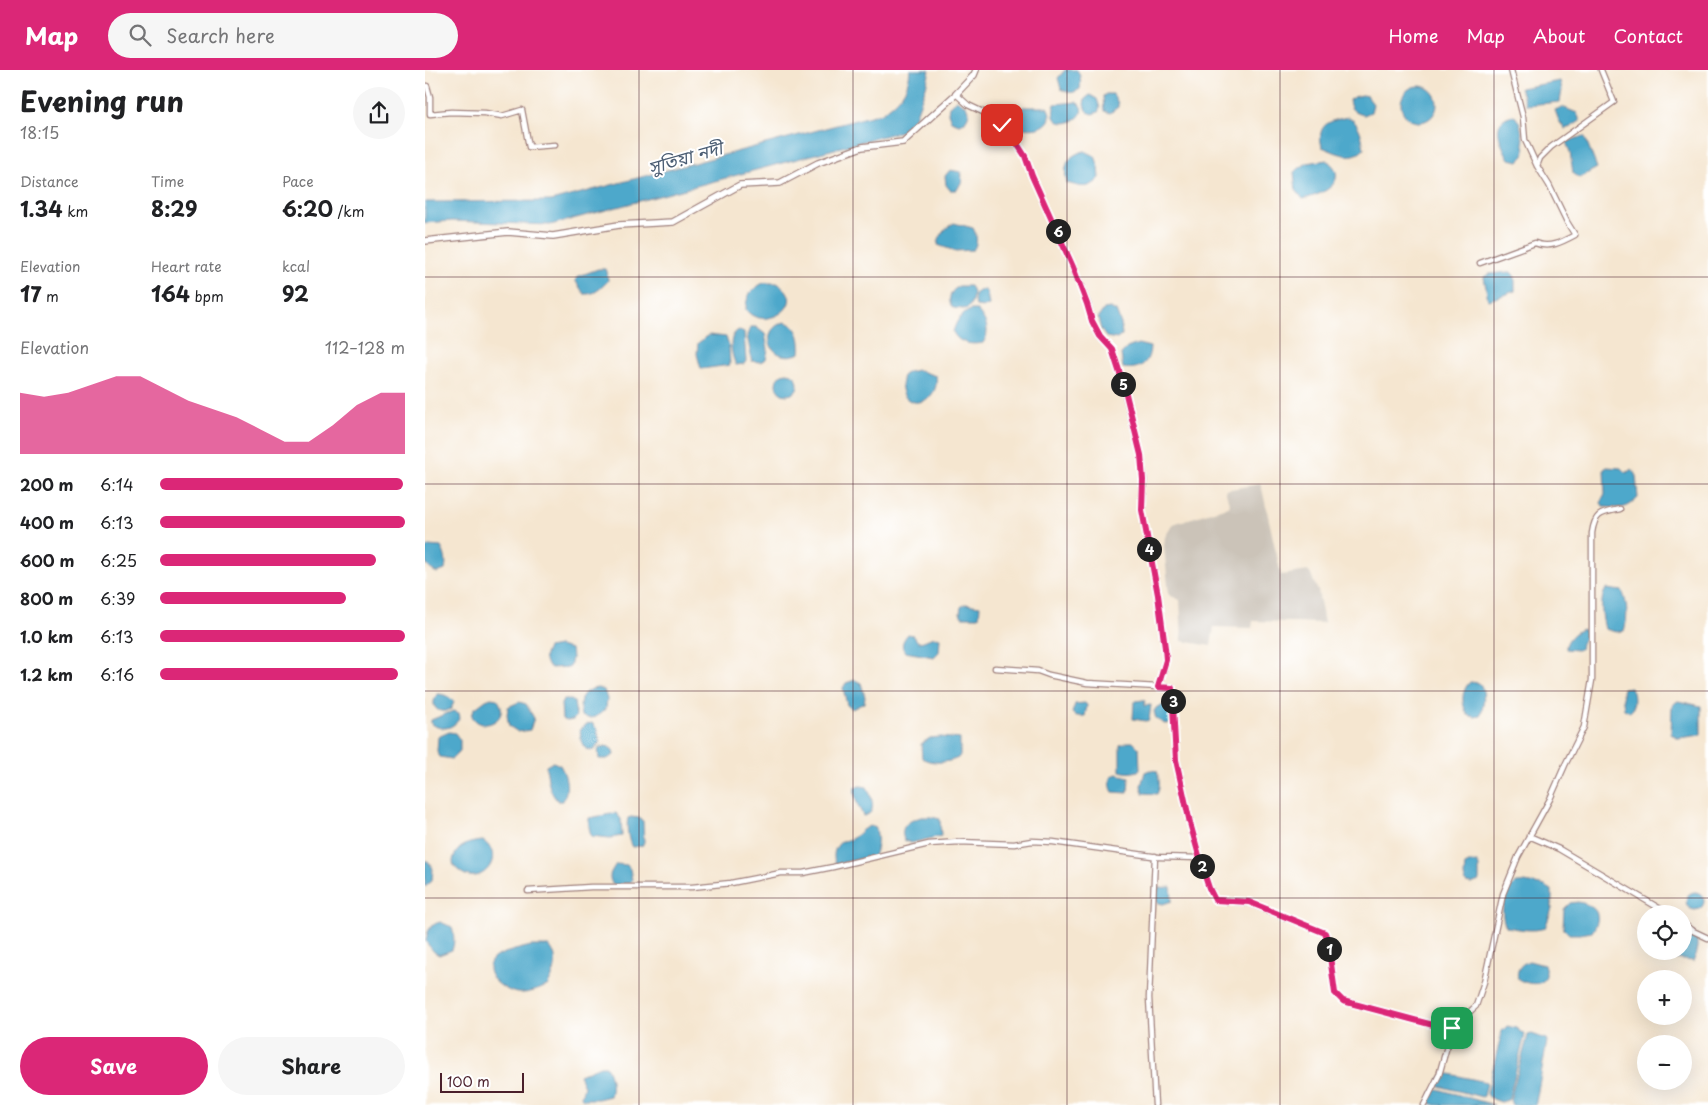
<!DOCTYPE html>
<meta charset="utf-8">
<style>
:root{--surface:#fff;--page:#f6f6f6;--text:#202124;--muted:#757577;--accent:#db2777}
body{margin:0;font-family:"Playpen Sans","Noto Sans Bengali",sans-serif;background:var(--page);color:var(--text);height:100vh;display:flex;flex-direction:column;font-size:19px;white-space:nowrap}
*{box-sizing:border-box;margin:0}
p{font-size:16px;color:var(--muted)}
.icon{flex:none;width:28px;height:28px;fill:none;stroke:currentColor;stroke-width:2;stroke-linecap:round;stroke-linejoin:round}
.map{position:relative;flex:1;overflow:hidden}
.drawer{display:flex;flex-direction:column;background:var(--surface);width:425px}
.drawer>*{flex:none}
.fabs{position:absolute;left:1212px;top:835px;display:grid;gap:10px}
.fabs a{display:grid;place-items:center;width:55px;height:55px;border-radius:50%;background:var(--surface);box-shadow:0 5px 20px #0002;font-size:25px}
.scale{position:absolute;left:15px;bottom:12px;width:84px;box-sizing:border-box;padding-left:5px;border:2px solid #4a1f2b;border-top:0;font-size:14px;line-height:18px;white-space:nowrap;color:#4a1f2b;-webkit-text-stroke:4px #fff;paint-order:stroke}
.pin{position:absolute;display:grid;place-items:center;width:42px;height:42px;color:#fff;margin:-21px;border-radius:10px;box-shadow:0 2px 8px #0006}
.km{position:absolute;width:25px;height:25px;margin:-12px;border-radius:50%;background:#222;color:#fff;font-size:14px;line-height:25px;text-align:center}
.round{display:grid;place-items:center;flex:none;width:52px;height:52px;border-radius:26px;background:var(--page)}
.headline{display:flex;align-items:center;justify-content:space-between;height:85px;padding:0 20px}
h1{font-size:28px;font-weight:700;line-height:38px}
.metrics{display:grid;grid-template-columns:repeat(3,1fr);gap:8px;height:85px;padding:5px 20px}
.metrics div{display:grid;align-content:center}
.metrics b{font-size:21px;font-weight:700}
.metrics small{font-size:14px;font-weight:400}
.metrics p{font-size:14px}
.chart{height:140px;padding:10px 20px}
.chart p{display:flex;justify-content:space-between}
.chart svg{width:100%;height:90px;margin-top:5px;fill:var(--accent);opacity:.7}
.action{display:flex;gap:10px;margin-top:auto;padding:10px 20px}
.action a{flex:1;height:58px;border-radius:30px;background:var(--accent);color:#fff;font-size:20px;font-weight:700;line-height:58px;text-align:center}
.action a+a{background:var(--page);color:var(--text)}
ul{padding:0 20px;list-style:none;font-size:16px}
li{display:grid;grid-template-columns:80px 60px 1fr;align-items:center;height:38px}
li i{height:12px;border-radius:6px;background:var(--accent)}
header{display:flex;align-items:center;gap:30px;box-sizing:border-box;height:70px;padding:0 25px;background:var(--accent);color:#fff}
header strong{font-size:24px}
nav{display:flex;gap:28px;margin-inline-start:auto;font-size:18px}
.search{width:350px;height:45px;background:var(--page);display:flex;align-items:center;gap:12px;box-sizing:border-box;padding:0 18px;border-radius:28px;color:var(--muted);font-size:19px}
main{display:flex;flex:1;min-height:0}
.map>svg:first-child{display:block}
</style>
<header>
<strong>Map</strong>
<div class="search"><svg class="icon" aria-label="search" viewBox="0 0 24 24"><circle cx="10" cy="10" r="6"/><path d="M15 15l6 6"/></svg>Search here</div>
<nav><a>Home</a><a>Map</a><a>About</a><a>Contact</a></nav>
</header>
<main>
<section class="drawer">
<div class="headline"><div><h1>Evening run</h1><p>18:15</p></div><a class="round"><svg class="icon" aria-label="share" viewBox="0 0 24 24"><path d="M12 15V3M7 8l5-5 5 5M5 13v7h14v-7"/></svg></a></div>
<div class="metrics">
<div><p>Distance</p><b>1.34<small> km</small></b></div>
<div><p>Time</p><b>8:29</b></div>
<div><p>Pace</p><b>6:20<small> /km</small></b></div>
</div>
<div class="metrics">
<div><p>Elevation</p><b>17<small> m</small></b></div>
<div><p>Heart rate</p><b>164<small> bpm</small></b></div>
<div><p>kcal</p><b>92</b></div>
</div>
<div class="chart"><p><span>Elevation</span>112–128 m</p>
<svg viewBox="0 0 160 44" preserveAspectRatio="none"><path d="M0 44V14L10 16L20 14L30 10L40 6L50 6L60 12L70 18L80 22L90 26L100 32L110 38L120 38L130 30L140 20L150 14L160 14V44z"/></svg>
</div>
<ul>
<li><b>200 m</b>6:14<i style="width:99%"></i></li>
<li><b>400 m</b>6:13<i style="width:100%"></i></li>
<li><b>600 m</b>6:25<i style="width:88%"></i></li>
<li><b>800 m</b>6:39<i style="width:76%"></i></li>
<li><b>1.0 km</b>6:13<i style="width:100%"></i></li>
<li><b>1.2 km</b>6:16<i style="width:97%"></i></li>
</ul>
<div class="action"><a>Save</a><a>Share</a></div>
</section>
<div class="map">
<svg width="1283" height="1035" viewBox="0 0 1283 1035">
<rect width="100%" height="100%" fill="#fff"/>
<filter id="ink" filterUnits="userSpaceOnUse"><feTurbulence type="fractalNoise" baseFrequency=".02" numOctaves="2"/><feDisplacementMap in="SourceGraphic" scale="10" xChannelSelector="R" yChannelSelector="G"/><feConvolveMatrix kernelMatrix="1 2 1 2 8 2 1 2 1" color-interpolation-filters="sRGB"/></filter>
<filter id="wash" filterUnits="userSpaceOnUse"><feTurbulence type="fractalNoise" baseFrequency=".0096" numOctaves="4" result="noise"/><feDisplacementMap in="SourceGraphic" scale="20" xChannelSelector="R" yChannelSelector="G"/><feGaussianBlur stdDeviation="1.12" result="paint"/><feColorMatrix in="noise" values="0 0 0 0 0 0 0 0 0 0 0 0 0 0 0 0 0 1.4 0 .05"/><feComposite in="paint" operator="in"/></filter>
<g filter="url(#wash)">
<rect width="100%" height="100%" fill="#f5e6d0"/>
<path fill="#cbc3b8" d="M836,414L856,505L884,501L893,521L899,553L828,551L827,558L789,557L786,576L757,571L755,530L744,525L739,476L740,467L748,454L805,436L800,420Z"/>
<path fill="#4da8cb" stroke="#4c647b" d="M485,0H505L501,17L490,47L477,61L125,155L27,151L0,153V132L126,131L457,43C474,30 483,22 485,0Z
M640,0H652C656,5 656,13 655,19C648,24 643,23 636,19L633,8Z
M1135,11L1137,20L1135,32L1101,35L1095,18Z
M976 34a18 18 0 1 1 36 0a18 18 0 1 1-36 0Z
M681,24H688L693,33V37L685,43L679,41L678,26Z
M665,25L672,29L675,38L673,42L667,44L663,42L659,35L660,29Z
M937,25L942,26L948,34L946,42L939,45C930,43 925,40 924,30L929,27Z
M532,30L541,36L544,43L540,52L534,54L526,51L523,43L524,36Z
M652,32C672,49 619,68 630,34Z
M598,37H622C635,58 602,64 589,54L590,42Z
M1137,37L1152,43L1155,51L1146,57L1140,59L1134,51L1130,40Z
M1089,45L1095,53L1100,80L1099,86L1094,91L1084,89C1076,75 1063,49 1089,45Z
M923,47C935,53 937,66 939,79C927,92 910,82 897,77C891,54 904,51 923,47Z
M1158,66L1160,67L1172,98L1154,108L1148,103L1145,82L1141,72Z
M660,81L670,86L674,97L675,108C664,120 656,117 642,113C638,96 642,85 660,81Z
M902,90C904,92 909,96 910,99C918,117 891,126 878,129L871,120L869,102L882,93Z
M525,100L536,102L537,111L532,120H525L521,115L520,106Z
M529,153L548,158C552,165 553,174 548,180L530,181L513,175C513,166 521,157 529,153Z
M173,199H180L182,201L183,211C176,218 170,225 159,224L150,210L154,206Z
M1083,202H1086L1090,207V221C1086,222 1066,230 1063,230L1059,207L1064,204Z
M338,213H352C387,233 339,263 321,240C321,225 326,220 338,213Z
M534,216H545C550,223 548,231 543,238L539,239L528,238C521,230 526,220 534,216Z
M559,219L562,223L564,235L559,237L551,236L549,232L550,223Z
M685,238L691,241L696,254L697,265L692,269L681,267L676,260L673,248L679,239Z
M546,240H552C561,250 566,261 558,273C546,275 534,274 528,262C531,252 535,244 546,240Z
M360,252C374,256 376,270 375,283C345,296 332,259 360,252Z
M326,257H331L340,264L343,279L341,289L335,292L327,291L322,265Z
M314,260L319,263L321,291L319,294L311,295C306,285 302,265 314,260Z
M284,265L301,267L304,277L305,295L276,299L272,284L273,273Z
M713,274L725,277C724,295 714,300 698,298L696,284L702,278Z
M492,300L511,306C516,338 468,344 478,305L483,302Z
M351 314a11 11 0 1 1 22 0a11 11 0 1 1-22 0Z
M1182,397L1196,398L1201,403L1207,399L1211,406L1213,428C1201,440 1196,438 1179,437L1176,433L1180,424L1179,399Z
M3,476L16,477C20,484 22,491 20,500L12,503C0,497 0,492 0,479Z
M1181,519L1197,521C1203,533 1203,548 1199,561L1191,562L1180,559C1177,548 1174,529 1181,519Z
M540,534L555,536L554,547H537L535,543L536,537Z
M1158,559L1161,567L1156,573L1155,579L1152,580L1141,579C1140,571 1150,561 1158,559Z
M483,564L488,565L493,572C501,572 506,565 515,568L514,582L509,587L480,582C475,575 478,570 483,564Z
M134,576L146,579L147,588L145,597L126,598C118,592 118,587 123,578Z
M430,610L436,613L440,627L439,633L427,639L422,635L418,618L421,613Z
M1045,612L1054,613C1061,620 1059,636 1055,646L1050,647L1043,645C1036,634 1036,621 1045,612Z
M1205,617C1210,623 1209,631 1208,639L1205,642L1199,639L1197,622L1198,618Z
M173,618L179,620L182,629L181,638C174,646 167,651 156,646C154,630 155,620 173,618Z
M13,624C19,624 25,627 29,632L26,639C13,646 3,635 13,624Z
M66,628L72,629C88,649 56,664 47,646L49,639L61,630Z
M139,629L146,630L149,632L151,646L148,650L142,651L137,649L136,634Z
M718,630L720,631L719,636L726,635L724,650L721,651L708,649L709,633L711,631Z
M1253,631L1276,636V665L1254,668L1246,664L1247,635Z
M94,632L101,634L109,648L105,660L93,662L84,656L82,645L83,637Z
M660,633L662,635L660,646H652L647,643L650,634Z
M742,634L746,636L747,652L746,653L740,654L731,649L729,641L732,637Z
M28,641L34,643L35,648C27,659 18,661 6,654V650Z
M167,653L172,659L175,672L169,680C156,681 156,670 155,659L162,654Z
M24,662L30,663L35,670V681L27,689L15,687L12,681L13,667Z
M516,667L535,669V685L533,688C523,693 506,694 497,688L496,674L505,668Z
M703,672H708L714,678L715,700C709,703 701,703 695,701V675Z
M180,676L184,677L188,680L189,685L182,689H174L173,679Z
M128,692L135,695C142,707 144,718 138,731H133C123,721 123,709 121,696Z
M725,700L732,701C734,708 736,717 732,724L718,723L716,716L720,702Z
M692,704L704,707L703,723L688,722C685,717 685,712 687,706Z
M436,716L442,717C447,728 453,744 438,746C434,736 428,728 430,717Z
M191,743L196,749L197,766L185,768L166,766L164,757V748Z
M206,747L214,748L218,751L219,772L217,776L207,777C203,771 201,756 203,748Z
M496,747H506L515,749L516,766L486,773L479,770C474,755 484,751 496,747Z
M445,756L451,758C453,769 453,776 449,786L411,794C407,787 409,777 416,772C420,770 425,770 428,768C435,763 436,759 445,756Z
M58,771C83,787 54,820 33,800C28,796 27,793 29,787C34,774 46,772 58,771Z
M0,791H3L8,799L7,811L0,817Z
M1052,792L1054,796V811L1046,814L1041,813L1039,806L1040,795L1044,793Z
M191,794L202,795L205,799L207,810L205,813L188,815C182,806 186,802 191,794Z
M1100,812L1120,816L1127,820V839L1120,858C1107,862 1095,859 1082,857C1073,847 1079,819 1092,813C1093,813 1099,813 1100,812Z
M746,817L747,831L738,834L731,832L730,818Z
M1261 831a9 9 0 1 1 18 0a9 9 0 1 1-18 0Z
M1153,832C1170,835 1179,845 1167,862L1155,864H1144L1138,858L1139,839L1145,833Z
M15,852L27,857C29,865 30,872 27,880L14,885L9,882L1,872C2,862 4,855 15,852Z
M1259,865L1272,867V877L1269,891L1249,889L1244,887V881H1259Z
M106,876H124C135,887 130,904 122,916C112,920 103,924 92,923C79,921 53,903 69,888C75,883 98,878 106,876Z
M1104,891L1119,895C1128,916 1106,917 1093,909C1091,900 1095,894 1104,891Z
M1082,956L1091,958L1100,965L1084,1028L1083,1030L1076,1032L1065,1028L1062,1024L1077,961Z
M1107,964L1121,969L1122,971L1111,1032L1110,1035H1087L1085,1030L1087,1022L1102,969L1103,965Z
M175,996H181C186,1005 188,1017 185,1026L173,1029H158L156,1027L159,1016L154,1005Z
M1020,1003L1061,1012L1062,1013L1059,1026L1057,1027L1014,1016L1013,1014L1014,1009Z
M1013,1019L1069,1035H1011L1005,1033L1004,1028L1008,1021Z"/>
</g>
<g filter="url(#ink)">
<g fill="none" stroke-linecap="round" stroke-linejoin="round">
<g stroke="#a0827e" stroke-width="7">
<path id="minor" d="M0,16H2L5,27V44L26,42L60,43L77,46L97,40L104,77L130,75
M531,24L543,35L560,43L577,55L591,72L600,86L607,106L648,197L663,234L667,251L675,267L687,279L692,294L716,385L719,410L717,440L733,525L740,578L741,590L733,617L662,613L624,605L613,601L570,598
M1112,96L1115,88L1126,77L1189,32L1176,0
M1055,193L1110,173C1124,179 1137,172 1150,165L1142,152L1124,115L1112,96L1100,70L1098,47L1086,0
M733,617L747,618L751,689L765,753L778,800L784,817L790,830L824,833L900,863L903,872L910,923L918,931L1023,959L1027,958
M1104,766L1134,779L1244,844
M730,786L724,928L730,1035
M103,821L166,817H267L306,813L356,803H378L408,797L504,774L534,772L589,774L607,771L628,772L734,787L775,788
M1259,854L1266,860L1283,868
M999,1035L1014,1005L1027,958L1051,936L1059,912L1078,824L1093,787L1125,729L1140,695L1159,657L1167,610V463C1170,442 1177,443 1195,439"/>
</g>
<g stroke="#a0827e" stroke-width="8">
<path id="tertiary" d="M0,171L83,162L128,166L194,155L248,152L315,115L355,113L393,93L437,77L478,72L531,24L549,5L551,0"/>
</g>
<use href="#minor" stroke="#fff" stroke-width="4.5"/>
<use href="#tertiary" stroke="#fff" stroke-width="5.5"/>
</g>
</g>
<g fill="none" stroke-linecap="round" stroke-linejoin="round" filter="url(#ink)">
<g stroke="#fff" stroke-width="10">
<path id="route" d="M577,55L591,72L600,86L607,106L648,197L662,234L667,251L675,266L687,279L699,316L716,385L718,410L717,440L733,525L740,578L741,590L733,617L747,618L751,690L765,753L778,800L784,818L790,830L824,832L900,863L903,872L910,923L918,931L1023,959L1027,958"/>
</g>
<use href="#route" stroke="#db2777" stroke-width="6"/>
</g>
<path fill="none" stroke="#4a1f2b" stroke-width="1" stroke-opacity="0.55" d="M214,0V1035M428,0V1035M642,0V1035M855,0V1035M1069,0V1035M0,207H1283M0,414H1283M0,621H1283M0,828H1283"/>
<g text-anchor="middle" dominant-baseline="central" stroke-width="4" stroke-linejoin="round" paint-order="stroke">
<g font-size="18" font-style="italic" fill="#4b5d73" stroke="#fff">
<text transform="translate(260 87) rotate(-16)">সুতিয়া নদী</text>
</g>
</g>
</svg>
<div class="fabs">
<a><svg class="icon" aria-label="locate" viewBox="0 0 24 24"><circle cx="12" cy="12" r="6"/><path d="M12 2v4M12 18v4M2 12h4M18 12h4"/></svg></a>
<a>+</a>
<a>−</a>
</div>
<div class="scale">100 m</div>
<div class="pin" style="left:1027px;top:958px;background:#1e9e55"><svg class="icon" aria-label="arrive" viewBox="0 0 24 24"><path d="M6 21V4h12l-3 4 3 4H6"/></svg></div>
<div class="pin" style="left:577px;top:55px;background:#d93025"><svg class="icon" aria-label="check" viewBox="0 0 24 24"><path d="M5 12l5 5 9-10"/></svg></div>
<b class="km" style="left:904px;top:879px">1</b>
<b class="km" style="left:777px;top:796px">2</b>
<b class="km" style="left:748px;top:631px">3</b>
<b class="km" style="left:724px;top:479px">4</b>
<b class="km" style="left:698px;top:314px">5</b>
<b class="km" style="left:633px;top:161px">6</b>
</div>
</main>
